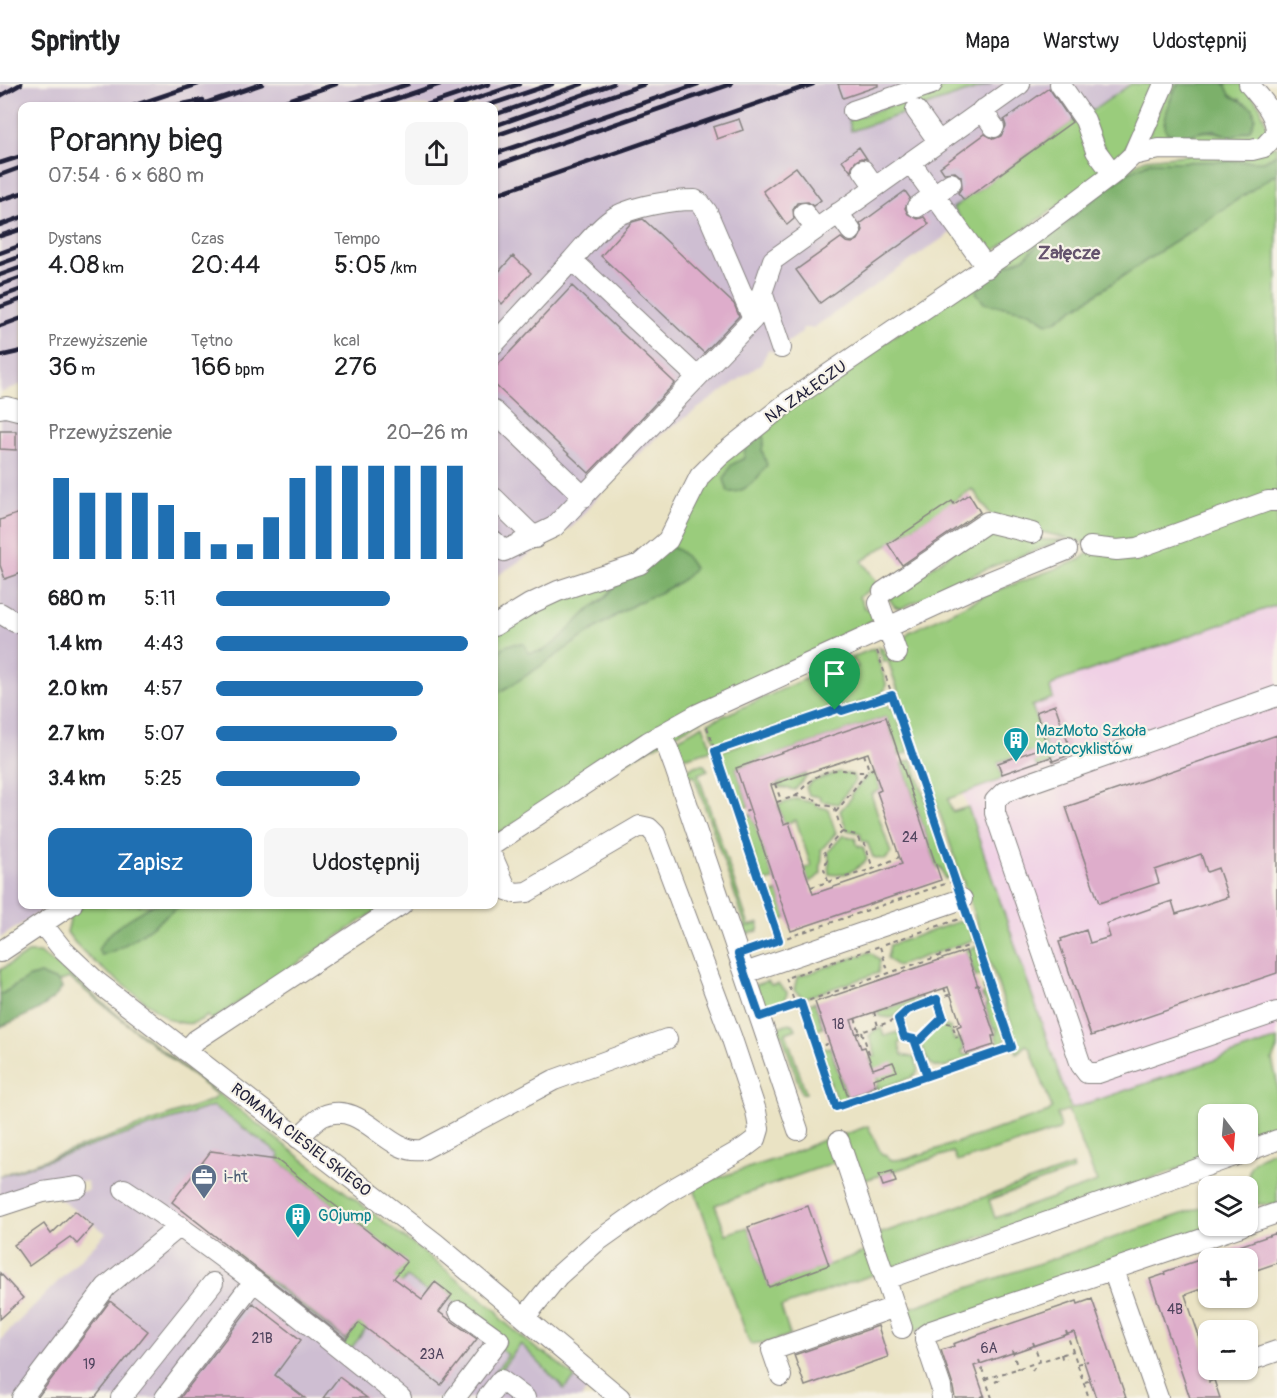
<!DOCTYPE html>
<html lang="pl">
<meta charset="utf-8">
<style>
:root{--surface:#fff;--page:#f6f6f6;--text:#202124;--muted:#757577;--line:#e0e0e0;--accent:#1f6fb2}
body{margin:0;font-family:Pangolin,sans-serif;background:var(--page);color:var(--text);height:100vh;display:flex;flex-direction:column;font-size:22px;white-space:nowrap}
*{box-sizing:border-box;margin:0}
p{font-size:20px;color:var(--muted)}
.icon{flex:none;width:33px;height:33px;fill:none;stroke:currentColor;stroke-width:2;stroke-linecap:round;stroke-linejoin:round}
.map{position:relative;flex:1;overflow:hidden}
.sheet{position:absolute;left:18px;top:18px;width:480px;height:807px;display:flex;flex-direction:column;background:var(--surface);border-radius:12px;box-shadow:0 2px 4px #0004}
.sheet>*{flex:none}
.needle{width:39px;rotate:164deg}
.controls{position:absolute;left:1198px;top:1020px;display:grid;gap:12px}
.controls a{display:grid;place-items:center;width:60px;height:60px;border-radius:12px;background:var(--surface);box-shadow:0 2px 4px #0004;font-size:30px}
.pin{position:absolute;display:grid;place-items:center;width:51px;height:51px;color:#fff;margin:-62px -26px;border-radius:50% 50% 50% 0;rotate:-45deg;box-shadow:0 0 6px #0007}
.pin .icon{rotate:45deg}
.round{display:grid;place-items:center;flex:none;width:63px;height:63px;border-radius:12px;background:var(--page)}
.head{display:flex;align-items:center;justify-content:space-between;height:102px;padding:0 30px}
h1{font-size:33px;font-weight:600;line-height:45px}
.stats{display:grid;grid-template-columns:repeat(3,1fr);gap:9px;height:102px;padding:6px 30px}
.stats div{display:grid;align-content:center}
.stats b{font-size:26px;font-weight:600}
.stats small{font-size:16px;font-weight:400}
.stats p{font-size:16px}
.chart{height:168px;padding:12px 30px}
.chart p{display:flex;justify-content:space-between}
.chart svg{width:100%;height:108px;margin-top:6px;stroke:var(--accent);stroke-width:6}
.button{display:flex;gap:12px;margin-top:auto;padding:12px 30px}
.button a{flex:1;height:69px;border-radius:12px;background:var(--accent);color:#fff;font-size:24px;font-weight:600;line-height:69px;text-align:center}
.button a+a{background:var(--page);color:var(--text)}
ul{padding:0 30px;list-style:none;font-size:20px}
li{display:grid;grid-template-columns:96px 72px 1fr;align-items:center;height:45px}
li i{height:15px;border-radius:8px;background:var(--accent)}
header{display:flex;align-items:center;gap:36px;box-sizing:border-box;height:84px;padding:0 30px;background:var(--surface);border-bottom:2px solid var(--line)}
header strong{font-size:28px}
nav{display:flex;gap:33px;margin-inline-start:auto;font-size:21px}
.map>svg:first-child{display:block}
</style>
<header>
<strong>Sprintly</strong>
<nav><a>Mapa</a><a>Warstwy</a><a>Udostępnij</a></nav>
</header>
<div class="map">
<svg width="1277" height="1314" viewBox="0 0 1277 1314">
<rect width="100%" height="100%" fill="#f7f3e8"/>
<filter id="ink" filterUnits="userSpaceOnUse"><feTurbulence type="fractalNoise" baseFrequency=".0167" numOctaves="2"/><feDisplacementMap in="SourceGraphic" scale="12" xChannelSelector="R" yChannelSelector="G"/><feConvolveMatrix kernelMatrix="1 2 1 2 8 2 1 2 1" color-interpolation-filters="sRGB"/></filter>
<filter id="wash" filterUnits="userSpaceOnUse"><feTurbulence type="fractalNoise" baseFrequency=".008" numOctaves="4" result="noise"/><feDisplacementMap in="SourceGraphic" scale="24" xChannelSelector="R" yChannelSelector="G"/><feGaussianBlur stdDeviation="1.35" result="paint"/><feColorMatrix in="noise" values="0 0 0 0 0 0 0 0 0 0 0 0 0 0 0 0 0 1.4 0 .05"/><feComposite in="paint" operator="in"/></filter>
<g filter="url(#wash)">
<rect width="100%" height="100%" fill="#eae3c4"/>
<path fill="#f0d0e5" d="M1277,424V954L1071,1025L956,689L920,550Z"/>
<path fill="#cebed2" d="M0,0H1150L946,152L813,244H803L801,249L774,268L768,266L761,280L659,352L622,384L573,442L494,494V22H22V300L0,309Z
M7,331L22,336V820L50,821L0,854V334Z
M212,1016L521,1260L565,1304L575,1294L587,1305L585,1309L581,1314H0V1256L106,1149L57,1113L74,1108L88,1107L87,1097L51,1102L0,1116V1091Z"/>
<path fill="#9acc7b" stroke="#5e775b" stroke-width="1.5" d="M952,0H991L851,47L849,36Z
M1131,0H1156L1122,72L1111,77L1086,28L1090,25L1092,27Z
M1170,0H1178L1172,10L1164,39L1186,52C1200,48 1209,45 1223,50L1241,16L1230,11L1225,0H1242L1260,22L1268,45L1258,57L1145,60Z
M1077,34L1100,86L1099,93L987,172L953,124Z
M1277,62V70L1264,77L1150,78L1129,88L1079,127L1057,147L1045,154L1024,174L1005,182L994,221L1030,228L1047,239L1054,238L1277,89V414L1141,459L1089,460L1014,441L991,431L972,405L862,477L878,500L859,513L865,524L871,526L872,532L871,537L861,543L863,547L494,751V611L602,540L635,520L720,376L1134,81L1146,75Z
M1277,420V521L1057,598L1050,604L1053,614L1032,622L1052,679L1037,683L1029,668L998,678L1002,691L1000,696L948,715L952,728L968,723L1071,1025L1277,955V964L1272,976L1277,997V1047L1248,1060V1030H1209V1070H1221L891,1184L879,1150L1073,1082L1074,1086L989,1116L995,1134L1097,1098L1068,1026L1057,1030L1061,1043L1059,1046L960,1077H957L953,1068L862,1097L843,1051L868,1042L881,1069L892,1076L907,1075L1049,1028L1052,1024L1030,964L1026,961L1017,969L1013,958L1012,942L888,577L884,578L878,563L883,565L887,572L907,565L904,554L909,548L993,508L1079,476L1091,467Z
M1001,445L1044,456H1063L988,484L902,524C895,524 893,522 890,515L887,516L978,450Z
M624,492C612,508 605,513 590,525C572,540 555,570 529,569L524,560L494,576V550L533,527Z
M874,564L886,599L885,606L875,614L843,624L839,621L717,663L708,639L834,582L835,584L823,590L827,597L858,583L854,576L838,583L837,580Z
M883,620L888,621L895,627L909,668L899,672L886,633L736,684L749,722L738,726L718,668L838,627L842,630L862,623L863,627Z
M703,641L712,666L687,673L679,671L672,658Z
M912,676L952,792L945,795L941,783L937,784L902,679Z
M698,681H704L708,686L698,690L749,842L759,839L758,847L741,852L736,846L746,843L694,691L684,695V688L687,685Z
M839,688L853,691L855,697L838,720L821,717L820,713L809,711L806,703L811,698Z
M875,688L881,706L871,710L891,769L885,776L873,773L867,758L862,757L860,749L847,746L840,727L852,713L851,710L869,690Z
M806,690L807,692L795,706L779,703L777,699Z
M796,715L815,719L817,722L828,725L836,749L821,766C824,776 819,781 821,789L815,795L809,798L804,785L811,782L796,736L784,740L778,721Z
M752,730L774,796L763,798L741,734Z
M843,751L855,754L858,762L863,763L867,775C857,786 844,793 829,790C827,782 831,778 828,768Z
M778,807L787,834L776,838L767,812Z
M85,821H154L116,844L125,860L181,821H385L212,936L208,932C191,942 187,941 168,935C141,913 84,876 67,848L70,837L67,833Z
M966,835L973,856L897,882L887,874L890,861Z
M976,863L985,890L976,893L966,866Z
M870,868L880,876L878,889L804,914L794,906L797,893Z
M28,869H39L61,884L132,943L446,1186L498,1228L501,1235L540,1268L547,1270L575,1294L564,1305L521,1260L479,1314H475L508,1271L500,1265L506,1257L450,1214L452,1211L435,1199L427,1208L407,1193L349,1267L342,1262L346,1257L187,1134L189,1132L346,1255L406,1178L277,1076L280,1073L278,1069L213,1022L0,1092L212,1016L217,1011L69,894L59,898L40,890L28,894L0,911V886Z
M767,897L772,901L778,900L787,908L785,920L773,925L768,921L762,923L755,901Z
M989,901L1006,951L1004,959L997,965L945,983C928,985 926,973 921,960L938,940L950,943L954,956L960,954L964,965L961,967L962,970L966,971L998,959L995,950L997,948L996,944H993L985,922L987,920L982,911L985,909L983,903Z
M921,913L919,918C915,920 909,921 905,924C893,933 896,936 879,932L877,928Z
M815,918L823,944L813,947L804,922Z
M789,939L794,941L796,945L786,949L806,1009L802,1010L782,950L772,953L773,945Z
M881,944L884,952L899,948L902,956L899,960L902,971L915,974L918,984L917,989L910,994L847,1016H836L819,966L830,963L847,1014L877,1004L876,1002L879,1001L870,974L876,972L869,952L875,946Z
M830,1053L838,1077L715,1121L726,1150L748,1143L769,1202L870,1166L878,1189L781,1223L790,1251L770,1258L750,1260L693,1102L790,1070Z
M1277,1066V1121L1256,1120C1245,1088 1242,1078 1277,1066Z
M1208,1121L1209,1142H1223L915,1247L907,1225Z"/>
<path fill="#7bb06b" stroke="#4e6953" stroke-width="1.5" d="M1178,0H1225L1230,11L1253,24L1255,34L1250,46L1232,53L1213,46L1203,47L1186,52L1167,49C1160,39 1172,10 1178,0Z
M1277,70V89L1054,238L1047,239L1030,228L984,219L976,208L980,199L1005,182L1024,174L1045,154L1057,147L1079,127L1129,88L1150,78L1264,77Z
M759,350L763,351L764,357L762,366L767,381C758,395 745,410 728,408L724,395L731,381L744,374L745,361Z
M668,462C681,465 687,473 694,484C686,499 654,511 639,518C588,545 544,584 494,611C494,587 489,555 524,560L529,569L543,567L557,557L590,525L604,515L624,492Z
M154,820L181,821C161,835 124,867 101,871L98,866C109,844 133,833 154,820Z
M40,890L59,898L62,904C50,924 20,934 0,943V911L28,894Z"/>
<g id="blocks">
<path fill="#deadcb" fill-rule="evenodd" d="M838,0H878V2L843,14Z
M1049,4L1072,38L964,116L958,109L962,103L961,93L955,88L944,89L940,83L985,50L994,55L1001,52L1006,42L1004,36Z
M739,35L743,46L717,55L713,43Z
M859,63L867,75L861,74L856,77L852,82L851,88L842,76Z
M796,83L821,116L813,122L808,118L797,119L793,125L794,135L787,141L763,107Z
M905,107L910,114L905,124L908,130L918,135L924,133L929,140L820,219L796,186L841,154L846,158L852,159L858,156L863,146L860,140Z
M643,135L734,220L739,232L704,269L601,172L632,138Z
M513,172L531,189L502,220L494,211V193Z
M572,202L675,299L589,389L494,300V285Z
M0,347H16V366L0,365Z
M969,410L980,428L902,481L888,460L952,417L954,420Z
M22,428V489L5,495L0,481V436Z
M1055,621L1072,670L1053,677L1051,673L1002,690L998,679L1047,662L1036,628Z
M886,633L941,796L791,847L736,684ZM868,669L881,706L877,708L902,780L813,810L789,738L784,740L771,701Z
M1277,651V889L1091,952L1059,858L1062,857L1061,855L1086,846L1090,859L1110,853L1106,840L1172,817L1176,830L1228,813L1218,784L1207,788L1201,770L1155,786L1159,799L1099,819L1066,723Z
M966,867L995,952H992L994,961L966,970L957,943L961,941L948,903L851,936L861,964L865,963L873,985L893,978L897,987L873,995L876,1004L848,1013L815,918Z
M211,1067L277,1076L407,1178L394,1194L422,1215L435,1198L452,1211L439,1228L477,1255L441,1301L359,1239L346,1255L172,1118Z
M892,1087L896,1098L883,1102L879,1091Z
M808,1122L829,1181L769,1203L748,1143Z
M75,1127L93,1142L77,1160L70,1153L29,1182L14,1161L44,1140L51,1150Z
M1277,1149V1179L1248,1189V1174H1209V1202L1185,1211L1209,1281V1298L1214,1296L1220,1314H1190L1150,1195L1165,1190L1164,1188Z
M0,1189L23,1214L0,1235Z
M1092,1215L1126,1314H1096L1074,1248L974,1282L985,1314H955L952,1299L941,1266L954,1262L953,1260L989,1247L1077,1217L1078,1220Z
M110,1217L148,1247L95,1314H37Z
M253,1219L301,1256L275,1291L305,1314H180Z
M878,1242L888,1273L805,1302L794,1271Z
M339,1293L367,1314H323Z"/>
</g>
</g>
<g filter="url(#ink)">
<use href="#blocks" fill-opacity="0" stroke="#868280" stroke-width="1.5"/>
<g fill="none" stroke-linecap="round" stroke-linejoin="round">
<g stroke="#868280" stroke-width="22">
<path id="minor" d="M1060,0L1085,36L1096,67L1113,90
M916,26L938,57
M982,26L994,43
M853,27L932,0
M1133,71L1164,0
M910,78L987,184
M863,86L875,103
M917,123L951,99
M804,129L816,145
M838,129L851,147
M572,176C584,163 597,145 612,135C631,122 672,116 695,116L700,119L707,128L753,235
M762,208L781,264
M494,260L572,176L697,293
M0,324L6,323L22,327
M494,327L584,413
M494,414L535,454
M494,457L504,467L554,443L753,235L773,176L1020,0
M1090,463L1117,466L1137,464L1268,417H1277
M883,508L987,438L1032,449
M879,519L897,569
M0,529L15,538L22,536
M494,542L530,520L558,507L640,480L668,456L700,392L720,372L789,317L1024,157L1113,90L1133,71L1159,65L1252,66L1264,63L1276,50C1277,30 1261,15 1249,0
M1277,612L1004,708L995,717V729L1081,981L1087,989H1098L1277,928
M660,651L668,665L675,684L798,1046
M494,760L648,658L698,630L969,506L1067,466
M494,776L507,806L516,809L527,808L640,742L649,744L655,750L731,952L756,1027L759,1045L756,1055L744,1064L664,1110L595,1159L558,1192L525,1233
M43,841L63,866L97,898L435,1159L620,1314
M0,868L72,820
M745,889L962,815
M186,967L196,956L402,820
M298,1054C306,1047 314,1037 323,1032C363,1015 386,1071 422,1066L554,996L667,955
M839,1057L902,1244
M1248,1067L1277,1056
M124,1105C221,1168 311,1242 401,1314
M0,1122L43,1108L78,1103
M1248,1139L1277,1129
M1113,1186L1158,1314
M886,1195L1240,1070
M1248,1277L1277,1267
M781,1292L772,1266L895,1223
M22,1314L106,1203L180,1142
M121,1314L213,1199
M165,1314L254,1197
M455,1314L499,1256L459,1227
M487,1314L501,1296L525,1314
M942,1314L941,1303L925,1256V1251L931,1247L1241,1142"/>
</g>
<path stroke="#868280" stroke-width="2" stroke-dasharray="4.5 4.5" stroke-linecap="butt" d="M877,567L957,800
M707,643L779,856
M715,667L838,624L842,627L892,611
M864,670L869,686
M775,700L781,716
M796,712C807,699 821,685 840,686C851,686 857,690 868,687
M777,718L796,712L818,716L819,720L834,723L842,748
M836,728L868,687L874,684
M737,731L750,726
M842,748L857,751L860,759L865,760L873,785
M828,797L824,785L827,776L824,767L842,748
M811,803L873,785L899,773
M885,860L968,832
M880,863L889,889
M753,865L954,797
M789,893L880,862
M786,894L795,920
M975,902L990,897
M944,904L947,911
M924,911L927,919
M801,919L836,1023L1012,963L967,831
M775,928L977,859
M874,928L878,942
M855,934L860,949
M898,935L904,953L914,955L927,992
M938,937L952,940L957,954
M953,941L961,939
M862,948L869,969L865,970
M856,950L900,934L907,925L951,910
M915,958L920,956L943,933L937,915
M817,967L820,963L829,959
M1066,1247L1089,1314
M1033,1258L1040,1277
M1012,1266L1018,1285
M1061,1270L1062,1274H1067
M979,1276L992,1314
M1077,1280L1088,1277
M1032,1287L1034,1284L1032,1280
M985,1295L1073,1267
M995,1298L999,1296L997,1292
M1085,1298L1094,1295
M981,1313L989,1310"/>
<use href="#minor" stroke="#fff" stroke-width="20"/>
<path stroke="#22223b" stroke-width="4.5" d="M0,12L21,0
M133,22L198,0
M173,22L203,16
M197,22L262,0
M271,22L336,0
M343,22L408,0
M375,22L440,0
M424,22L489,0
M454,22L519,0
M486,22L552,0
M494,31L582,0
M494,42L613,0
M494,52L645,0
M494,70L698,0
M0,79L22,72
M494,82L731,0
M0,91L22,83
M494,111L813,0
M0,116L22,109
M0,141L22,133
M0,152L22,145
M0,169L22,161
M0,180L22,172
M0,191L22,183
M0,201L22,193
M0,213L22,205
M0,223L22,215
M0,242L22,234
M0,272L22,267"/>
</g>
</g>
<g fill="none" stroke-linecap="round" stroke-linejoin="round" filter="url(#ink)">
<g stroke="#fff" stroke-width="12">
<path id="route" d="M835,626L715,667L779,856L738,870L760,933L801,919L836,1023L927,992L915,958L914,955L904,953L898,935L908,926L937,915L943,933L920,956L915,958L927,992L1012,963L892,611L842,627L838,624L835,626"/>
</g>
<use href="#route" stroke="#1f6fb2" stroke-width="8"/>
</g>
<defs>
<g id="building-pin" transform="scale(1.35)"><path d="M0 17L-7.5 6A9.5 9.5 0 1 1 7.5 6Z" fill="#0f9aa8" stroke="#f7f3e8"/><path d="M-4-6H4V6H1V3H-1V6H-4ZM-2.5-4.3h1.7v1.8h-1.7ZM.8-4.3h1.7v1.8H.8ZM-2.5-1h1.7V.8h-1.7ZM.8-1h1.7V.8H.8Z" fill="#fff"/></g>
<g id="office-pin" transform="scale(1.35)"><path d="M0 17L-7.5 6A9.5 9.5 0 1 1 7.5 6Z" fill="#5c6f8a" stroke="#f7f3e8"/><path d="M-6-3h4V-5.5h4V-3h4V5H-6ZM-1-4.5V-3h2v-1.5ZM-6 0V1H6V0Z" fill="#fff"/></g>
</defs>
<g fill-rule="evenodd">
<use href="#building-pin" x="1016" y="656"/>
<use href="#office-pin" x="204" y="1093"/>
<use href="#building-pin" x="298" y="1132"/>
</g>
<g text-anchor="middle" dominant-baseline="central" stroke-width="4.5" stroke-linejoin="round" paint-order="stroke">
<g font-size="14" fill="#51455f">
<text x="910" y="753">24</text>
<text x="838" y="940">18</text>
<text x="1175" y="1225">4B</text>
<text x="262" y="1254">21B</text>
<text x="989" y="1264">6A</text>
<text x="432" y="1270">23A</text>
<text x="89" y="1280">19</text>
</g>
<g font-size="16" fill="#22223b" stroke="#f7f3e8">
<text transform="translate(806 308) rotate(-35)">NA ZAŁĘCZU</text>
<text transform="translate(301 1056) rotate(38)">ROMANA CIESIELSKIEGO</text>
</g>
<g font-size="16" fill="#0d838f" stroke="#f7f3e8" text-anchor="start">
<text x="1036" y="647">MazMoto Szkoła<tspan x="1036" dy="18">Motocyklistów</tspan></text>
<text x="318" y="1132">GOjump</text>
</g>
<g font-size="16" fill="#4e5e75" stroke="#f7f3e8" text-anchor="start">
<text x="224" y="1093">i-ht</text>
</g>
<g font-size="18" font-weight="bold" fill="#64536d" stroke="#f7f3e8">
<text x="1069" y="169">Załęcze</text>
</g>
</g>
</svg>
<div class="controls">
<a><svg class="needle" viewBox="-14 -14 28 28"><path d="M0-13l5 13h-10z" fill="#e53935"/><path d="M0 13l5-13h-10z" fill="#757577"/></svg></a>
<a><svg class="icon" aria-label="layers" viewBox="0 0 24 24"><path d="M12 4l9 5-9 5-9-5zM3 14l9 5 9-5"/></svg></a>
<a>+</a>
<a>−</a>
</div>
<div class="pin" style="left:835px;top:626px;background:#1e9e55"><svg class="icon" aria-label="arrive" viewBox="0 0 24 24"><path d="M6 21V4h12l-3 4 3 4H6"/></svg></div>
<section class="sheet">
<div class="head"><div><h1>Poranny bieg</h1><p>07:54 · 6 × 680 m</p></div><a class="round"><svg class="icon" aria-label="share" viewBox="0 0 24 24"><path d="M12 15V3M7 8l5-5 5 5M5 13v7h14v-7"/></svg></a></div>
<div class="stats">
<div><p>Dystans</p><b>4.08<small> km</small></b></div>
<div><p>Czas</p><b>20:44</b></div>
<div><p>Tempo</p><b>5:05<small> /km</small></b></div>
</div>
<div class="stats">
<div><p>Przewyższenie</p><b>36<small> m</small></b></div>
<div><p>Tętno</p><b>166<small> bpm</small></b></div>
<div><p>kcal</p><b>276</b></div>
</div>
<div class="chart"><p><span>Przewyższenie</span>20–26 m</p>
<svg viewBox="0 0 160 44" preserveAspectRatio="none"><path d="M5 44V11M15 44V17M25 44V17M35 44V17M45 44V22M55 44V33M65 44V38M75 44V38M85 44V27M95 44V11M105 44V6M115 44V6M125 44V6M135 44V6M145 44V6M155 44V6"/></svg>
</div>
<ul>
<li><b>680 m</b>5:11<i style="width:69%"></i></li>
<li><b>1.4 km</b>4:43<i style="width:100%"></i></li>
<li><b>2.0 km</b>4:57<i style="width:82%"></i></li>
<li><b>2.7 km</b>5:07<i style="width:72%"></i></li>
<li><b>3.4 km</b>5:25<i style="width:57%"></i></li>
</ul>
<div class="button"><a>Zapisz</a><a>Udostępnij</a></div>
</section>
</div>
